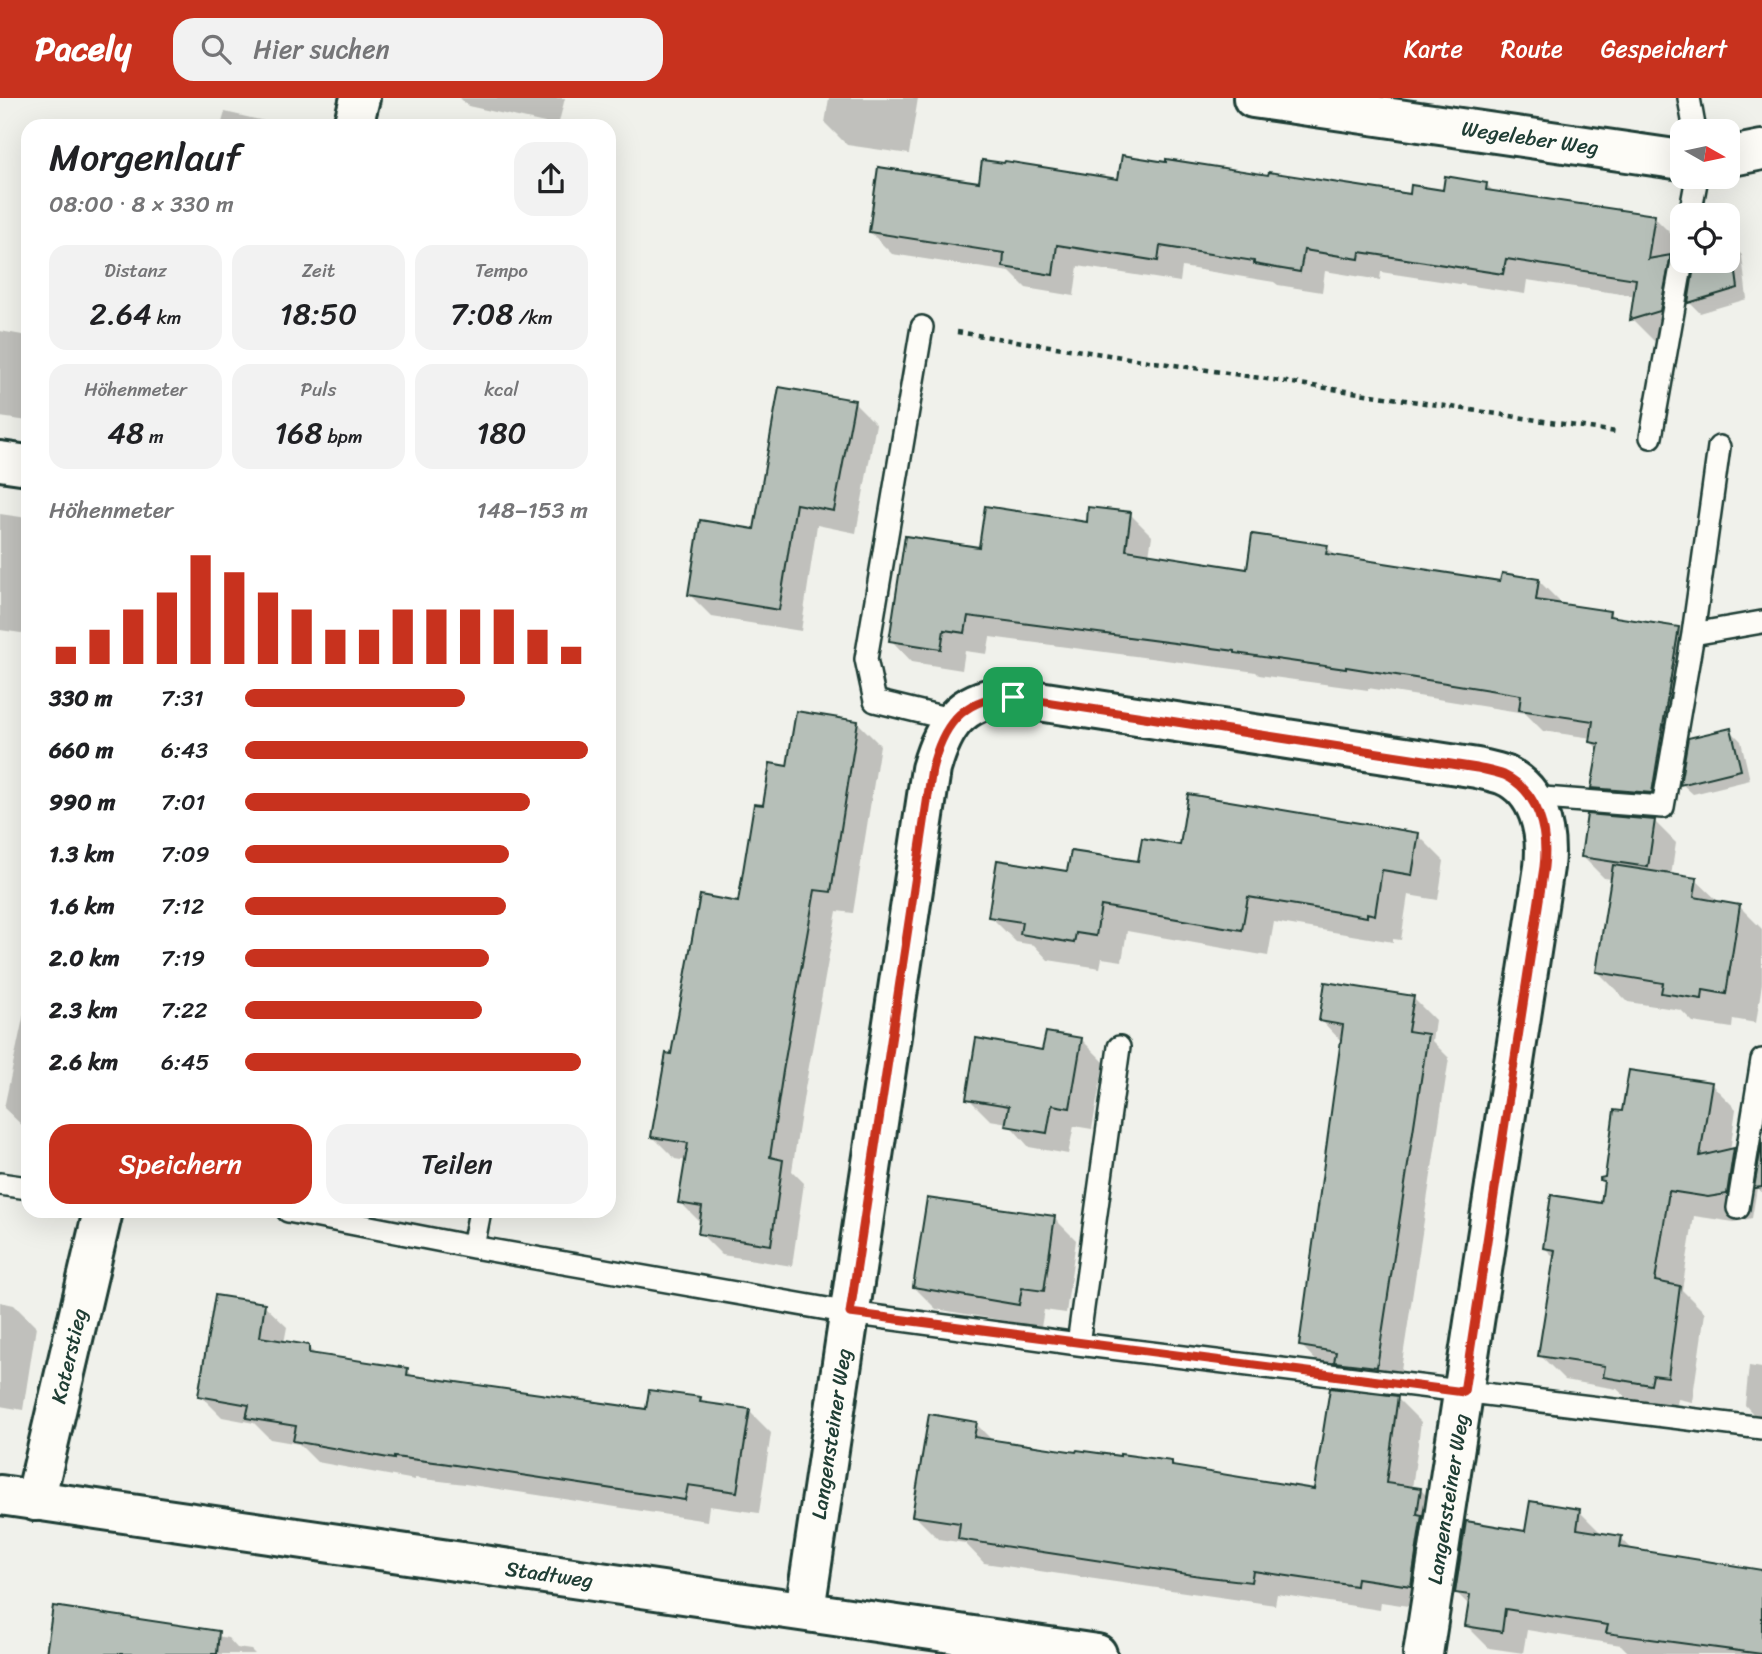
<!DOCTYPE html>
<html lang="de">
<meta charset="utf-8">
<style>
:root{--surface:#fff;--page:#f2f2f2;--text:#202124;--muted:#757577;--accent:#c8321e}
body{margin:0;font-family:Sriracha,sans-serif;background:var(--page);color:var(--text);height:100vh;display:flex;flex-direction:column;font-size:26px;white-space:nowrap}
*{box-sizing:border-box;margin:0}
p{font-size:23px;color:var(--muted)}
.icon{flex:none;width:38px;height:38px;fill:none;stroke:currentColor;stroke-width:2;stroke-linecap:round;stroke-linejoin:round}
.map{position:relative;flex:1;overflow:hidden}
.panel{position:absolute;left:21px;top:21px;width:595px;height:1099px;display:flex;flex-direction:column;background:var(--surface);border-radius:21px;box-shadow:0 7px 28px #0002}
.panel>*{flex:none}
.needle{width:46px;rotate:99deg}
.controls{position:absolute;left:1670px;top:21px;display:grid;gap:14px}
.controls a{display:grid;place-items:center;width:70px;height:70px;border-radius:14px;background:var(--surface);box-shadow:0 7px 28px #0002;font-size:35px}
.pin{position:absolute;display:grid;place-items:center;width:60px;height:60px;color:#fff;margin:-30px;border-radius:14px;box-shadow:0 4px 10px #0006}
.round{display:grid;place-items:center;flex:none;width:74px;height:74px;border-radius:21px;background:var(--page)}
.head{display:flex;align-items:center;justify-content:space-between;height:119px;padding:0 28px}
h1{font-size:38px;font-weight:600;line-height:52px}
.metrics{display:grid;grid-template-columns:repeat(3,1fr);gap:10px;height:119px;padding:7px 28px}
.metrics div{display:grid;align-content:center;border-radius:18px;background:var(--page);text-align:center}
.metrics b{font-size:30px;font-weight:600}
.metrics small{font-size:19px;font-weight:400}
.metrics p{font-size:19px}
.chart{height:196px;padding:14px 28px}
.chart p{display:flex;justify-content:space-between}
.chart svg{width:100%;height:126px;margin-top:7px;stroke:var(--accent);stroke-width:6}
.button{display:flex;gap:14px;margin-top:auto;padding:14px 28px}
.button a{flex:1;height:80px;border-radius:21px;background:var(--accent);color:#fff;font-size:28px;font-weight:600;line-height:80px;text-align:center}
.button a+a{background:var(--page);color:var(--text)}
ul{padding:0 28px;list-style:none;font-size:23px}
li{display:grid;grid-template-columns:112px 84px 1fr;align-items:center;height:52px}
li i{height:18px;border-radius:9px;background:var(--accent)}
header{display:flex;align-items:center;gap:42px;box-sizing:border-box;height:98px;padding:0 35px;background:var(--accent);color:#fff}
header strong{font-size:33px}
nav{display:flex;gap:38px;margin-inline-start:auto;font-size:24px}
.search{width:490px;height:63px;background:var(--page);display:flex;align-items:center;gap:18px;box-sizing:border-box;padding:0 24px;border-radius:21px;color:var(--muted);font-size:26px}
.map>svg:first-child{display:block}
</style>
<header>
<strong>Pacely</strong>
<div class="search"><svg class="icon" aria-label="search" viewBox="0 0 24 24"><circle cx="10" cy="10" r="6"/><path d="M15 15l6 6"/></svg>Hier suchen</div>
<nav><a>Karte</a><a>Route</a><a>Gespeichert</a></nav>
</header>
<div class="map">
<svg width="1762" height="1556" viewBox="0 0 1762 1556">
<rect width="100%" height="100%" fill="#f0f1eb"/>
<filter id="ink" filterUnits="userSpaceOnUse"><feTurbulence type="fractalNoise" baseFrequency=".0143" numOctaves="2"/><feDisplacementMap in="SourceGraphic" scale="14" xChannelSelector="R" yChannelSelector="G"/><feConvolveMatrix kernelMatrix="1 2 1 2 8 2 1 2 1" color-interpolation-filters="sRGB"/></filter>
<g filter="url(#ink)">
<path fill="#0003" d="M460,0H565L558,28L468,8Z
M829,0H918L909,56L847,47L825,25Z
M225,14L286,28H221Z
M1119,83L1411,98L1486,86L1495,95L1654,119L1676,141L1673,161L1694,182L1696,163H1727L1731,147L1742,157L1747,201L1700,215L1687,202L1681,234L1654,243L1632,221L1635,198L1527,182L1525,196L1381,174L1380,182L1325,173L1322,194L1278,187L1274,184L1182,169L1180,184L1078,168L1074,198L1026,190L1010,174L892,156L870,134L980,86Z
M0,233L28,238V323L0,319Z
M854,304L876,326L856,435L817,427L801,533L712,519L690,497L756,433Z
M0,416L28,420V536L0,532Z
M1130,416L1152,438L1149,457L1248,473L1327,449L1337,459L1502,485L1538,482L1560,504V507L1609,514L1615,521L1678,531L1700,553L1674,716L1615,712L1593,690L1599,652L1591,644L1592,640L1543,633L1525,615L1368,590V592L1259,577L1256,574L990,539L987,556L965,553L962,572L912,564L891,542L981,451Z
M858,625L880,647L853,815L837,813L804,996L792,1073L804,1085L792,1168L722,1157L700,1135L701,1125L680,1104L687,1063L675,1061L653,1039L672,958L740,806L764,709L789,670Z
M1730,632L1741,643L1750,682L1693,696L1682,686Z
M1654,723L1676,745L1671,778L1696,782L1720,805L1739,808L1762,831V885L1756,925L1733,921L1732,930L1693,924L1681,912L1628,904L1597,873L1612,781L1604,780L1582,758Z
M1418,737L1444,763L1438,802L1408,797L1401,842L1393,841V844L1274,824L1268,858L1127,833L1122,863L1102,860L1100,870L1048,862L1034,847L1016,844L990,818L1069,775L1139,765L1182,749Z
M1413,900L1435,922L1432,943L1449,960L1398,1291L1323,1270L1301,1247L1342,944L1321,922Z
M27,901H28V1033L4,1010Z
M1082,942L1104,964L1092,1031L1074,1028L1068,1056L1029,1049L1008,1025L990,1022L968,1000L1044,954Z
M1711,986L1736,1011L1730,1053L1734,1052L1758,1077L1762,1055V1095L1757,1090L1752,1120L1734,1124L1694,1118L1682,1192L1705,1215L1692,1304L1678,1301L1676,1311L1630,1303L1617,1291L1565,1282L1540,1257L1555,1160L1545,1150L1602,1107L1605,1085L1602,1082L1606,1080L1624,1015Z
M1054,1120L1076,1142L1066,1215L1044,1212L1041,1229L936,1211L914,1189Z
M0,1204L14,1207L36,1229L23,1312L0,1308Z
M264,1207L287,1229L284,1245L308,1249L317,1258L407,1272L415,1280L647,1313L700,1301L705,1306L749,1313L771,1335L759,1415L709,1408L707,1423L465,1386L415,1380V1382L317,1364L299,1346L270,1341L254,1325L222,1319L200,1297Z
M1749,1268L1762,1270V1319L1755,1318L1745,1307Z
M1397,1300L1421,1324L1412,1390L1420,1391L1444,1416L1435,1512L1381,1504L1380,1512L1277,1496L1275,1507L984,1465L965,1445L938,1441L914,1417L976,1326L994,1344L1077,1356L1172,1365L1177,1370L1316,1393Z
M1579,1413L1601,1435L1621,1440L1634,1453L1762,1473V1556H1630L1621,1547L1527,1532L1523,1555L1489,1550L1467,1528L1470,1508L1456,1494L1527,1435Z
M189,1533L228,1540L237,1550L251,1552L255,1556H48Z"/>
<path fill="#b6bfb8" stroke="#1f3d34" stroke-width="2" d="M1122,57L1166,64V61L1268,77L1269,74L1410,96L1411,87L1443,92L1445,78L1487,85L1486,92L1655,117L1648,161L1671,157L1660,213L1630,222L1636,181L1506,161L1503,176L1360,154L1359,161L1304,152L1300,174L1254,166V163L1160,148L1158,163L1057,147L1053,177L1003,169L1004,155L869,134L878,69L979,84L982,62L1004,65L1005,63L1118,81Z
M1732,145L1738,190L1688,205L1695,163H1727V146Z
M779,289L855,302L834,413L796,406L779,512L688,497L700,422L754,431Z
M985,408L1087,424L1088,409L1131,414L1126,452L1247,471L1252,436L1328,447L1326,456L1500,483L1502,475L1539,481L1536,502L1610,513L1609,518L1679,529L1652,695L1591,690L1599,646L1590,644L1593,623L1519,612L1521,597L1346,569V571L1235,555V553L968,518L965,535L944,532L941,551L889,543L905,438L979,449Z
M796,613L858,623L831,794L815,792L783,973L770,1059L783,1062L771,1147L698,1136L702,1109L678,1105L688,1045L651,1039L666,955L671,956L700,797L738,804L754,706L763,707L770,665L787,668Z
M1731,630L1741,672L1680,687L1688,640Z
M1188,696L1419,735L1412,777L1382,772L1375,817L1367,815V819L1248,799L1242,832L1101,808L1096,838L1076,835L1074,845L1020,836L1022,824L988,819L997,762L1067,773L1071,753L1138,763L1142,740L1180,747Z
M1587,716L1655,722L1648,769L1581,759Z
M1613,767L1697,780L1694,799L1740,807L1726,896L1703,892L1702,901L1661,895L1663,885L1596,874Z
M1325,884L1414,898L1408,933L1428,936L1377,1269L1334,1264L1336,1254L1299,1248L1343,927L1319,923Z
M1046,934L1082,940L1070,1010L1052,1007L1047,1035L1005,1028L1009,1008L966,1001L976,940L1042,952Z
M1629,972L1712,984L1700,1058L1734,1050L1727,1096L1708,1099L1669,1093L1655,1183L1680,1188L1668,1279L1653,1277L1651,1287L1603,1279L1605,1268L1538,1258L1555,1152L1543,1150L1551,1097L1601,1105L1604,1083L1600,1082V1080L1605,1079L1614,1012L1622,1013Z
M1762,1044V1089L1754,1090Z
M927,1100L1055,1118L1044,1193L1022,1190L1019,1207L913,1189Z
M215,1197L265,1205L260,1239L309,1247V1255L408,1270L407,1277L646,1311L649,1292L701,1299L700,1304L750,1311L737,1394L688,1387L685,1402L442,1365L394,1359V1361L293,1343L296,1328L246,1320L249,1307L198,1298Z
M1330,1290L1398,1298L1386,1385L1421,1390L1417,1416L1422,1417L1411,1488L1357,1480L1356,1488L1253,1473L1251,1484L1200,1478L958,1441L960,1425L912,1418L929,1316L977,1324L974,1339L1076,1354L1077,1352L1120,1358V1356L1172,1363V1368L1314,1391Z
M1530,1403L1580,1411L1577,1431L1622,1438L1620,1449L1762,1472V1556L1606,1535L1608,1527L1505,1511L1502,1534L1465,1528L1470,1497L1455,1495L1466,1423L1525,1433Z
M53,1508L219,1533L217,1556H46Z"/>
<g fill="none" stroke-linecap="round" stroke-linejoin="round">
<g stroke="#1f3d34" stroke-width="26">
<path id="service" d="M1689,0L1695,33
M1690,117L1697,79
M922,229L866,561L875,603L954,622
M1651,339L1682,163
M1693,536L1719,349
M1530,699L1663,709L1693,536L1762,524
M0,1086L28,1090
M1738,1110L1762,962
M288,1113L473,1149L850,1215L1078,1246L1762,1330
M473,1149L480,1113
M1078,1246L1119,949"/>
</g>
<g stroke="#1f3d34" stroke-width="44">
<g id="minor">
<path id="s1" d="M1253,0L1682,62"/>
<path d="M353,28L360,0"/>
<path d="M1727,59L1762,52"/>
<path d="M0,363L28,367"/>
<path id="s2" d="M0,1397L1097,1556"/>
<path id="s3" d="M35,1403L103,1113"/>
<path id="s4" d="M805,1512L931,671C943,629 959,602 1006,598L1477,670C1485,672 1496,674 1504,677C1539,692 1548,734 1544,769L1423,1556"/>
</g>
</g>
<path stroke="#1f3d34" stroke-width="4.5" stroke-dasharray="5 5" stroke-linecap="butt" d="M957,234L1616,334"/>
<use href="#service" stroke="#fdfcf7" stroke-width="21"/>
<use href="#minor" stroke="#fdfcf7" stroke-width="38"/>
</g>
</g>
<g fill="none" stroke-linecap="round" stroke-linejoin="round" filter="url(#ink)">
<g stroke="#fff" stroke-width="14">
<path id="route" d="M1006,598L1477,670C1485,672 1496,674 1504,677C1539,693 1548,734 1544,769L1464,1294L850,1215L932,671C942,630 960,602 1006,598Z"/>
</g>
<use href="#route" stroke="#c8321e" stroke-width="9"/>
</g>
<g text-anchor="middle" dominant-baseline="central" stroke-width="6" stroke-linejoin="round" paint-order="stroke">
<g font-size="21" fill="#1f3d34" stroke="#fdfcf7">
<text stroke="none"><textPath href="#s1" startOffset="280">Wegeleber Weg</textPath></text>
<text stroke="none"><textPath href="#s3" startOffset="149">Katerstieg</textPath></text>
<text stroke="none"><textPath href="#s4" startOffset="178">Langensteiner Weg</textPath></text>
<text transform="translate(1448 1401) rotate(-81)">Langensteiner Weg</text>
<text stroke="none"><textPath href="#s2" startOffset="555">Stadtweg</textPath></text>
</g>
</g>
</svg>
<div class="controls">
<a><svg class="needle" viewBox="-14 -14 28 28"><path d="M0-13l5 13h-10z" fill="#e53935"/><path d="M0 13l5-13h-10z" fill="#757577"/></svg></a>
<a><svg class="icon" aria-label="locate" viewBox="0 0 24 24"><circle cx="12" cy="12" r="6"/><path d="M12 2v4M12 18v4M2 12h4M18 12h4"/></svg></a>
</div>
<div class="pin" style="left:1013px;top:599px;background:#1e9e55"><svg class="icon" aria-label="arrive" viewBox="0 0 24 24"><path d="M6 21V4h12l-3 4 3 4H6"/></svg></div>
<section class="panel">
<div class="head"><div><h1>Morgenlauf</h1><p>08:00 · 8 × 330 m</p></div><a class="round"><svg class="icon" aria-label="share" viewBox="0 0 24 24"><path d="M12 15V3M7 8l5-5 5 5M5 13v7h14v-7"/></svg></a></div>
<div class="metrics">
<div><p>Distanz</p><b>2.64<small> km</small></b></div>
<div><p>Zeit</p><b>18:50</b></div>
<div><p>Tempo</p><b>7:08<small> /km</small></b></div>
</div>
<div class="metrics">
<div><p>Höhenmeter</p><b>48<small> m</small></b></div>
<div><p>Puls</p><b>168<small> bpm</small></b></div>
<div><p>kcal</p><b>180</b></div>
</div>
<div class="chart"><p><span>Höhenmeter</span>148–153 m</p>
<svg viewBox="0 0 160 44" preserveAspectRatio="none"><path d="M5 44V38M15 44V32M25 44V25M35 44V19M45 44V6M55 44V12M65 44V19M75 44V25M85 44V32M95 44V32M105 44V25M115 44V25M125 44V25M135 44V25M145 44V32M155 44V38"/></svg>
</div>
<ul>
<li><b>330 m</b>7:31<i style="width:64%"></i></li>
<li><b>660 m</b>6:43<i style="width:100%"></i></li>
<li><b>990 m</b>7:01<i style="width:83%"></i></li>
<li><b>1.3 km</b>7:09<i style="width:77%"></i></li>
<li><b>1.6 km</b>7:12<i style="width:76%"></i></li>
<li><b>2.0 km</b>7:19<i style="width:71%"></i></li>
<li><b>2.3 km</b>7:22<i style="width:69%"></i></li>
<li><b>2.6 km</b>6:45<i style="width:98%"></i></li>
</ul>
<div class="button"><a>Speichern</a><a>Teilen</a></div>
</section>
</div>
